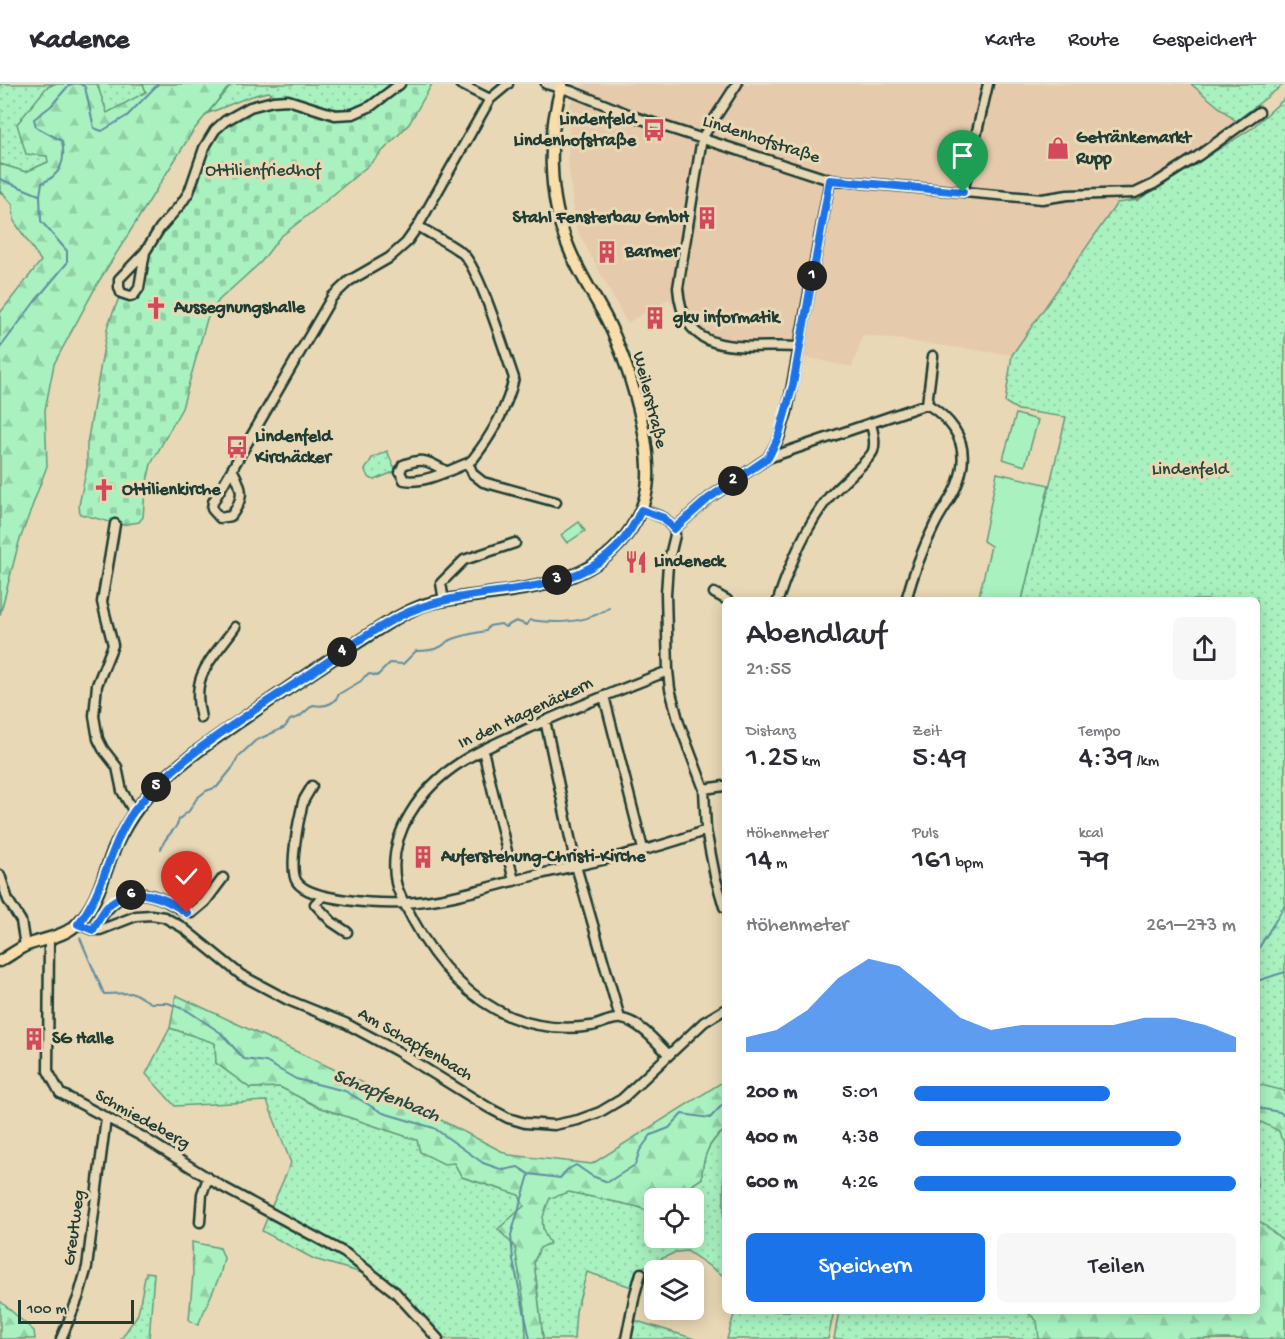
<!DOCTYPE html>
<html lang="de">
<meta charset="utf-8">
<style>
:root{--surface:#fff;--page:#f7f7f7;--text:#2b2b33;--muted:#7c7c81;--line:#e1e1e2;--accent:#1a73e8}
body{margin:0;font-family:"Gochi Hand",sans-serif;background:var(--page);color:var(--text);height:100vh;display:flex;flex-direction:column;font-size:22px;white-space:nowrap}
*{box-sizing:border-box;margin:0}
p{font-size:20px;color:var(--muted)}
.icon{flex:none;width:33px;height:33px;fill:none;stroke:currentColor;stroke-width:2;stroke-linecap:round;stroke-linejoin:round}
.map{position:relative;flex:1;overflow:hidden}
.details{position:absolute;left:722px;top:513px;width:538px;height:717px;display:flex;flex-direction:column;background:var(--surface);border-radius:9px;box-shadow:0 3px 15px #0003}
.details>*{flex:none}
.buttons{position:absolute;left:644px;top:1104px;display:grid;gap:12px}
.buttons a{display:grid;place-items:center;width:60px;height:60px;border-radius:9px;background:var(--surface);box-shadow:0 3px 15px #0003;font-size:30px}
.scale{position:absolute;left:18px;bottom:15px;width:116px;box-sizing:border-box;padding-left:6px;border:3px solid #1f3d34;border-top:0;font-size:16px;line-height:21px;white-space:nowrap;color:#1f3d34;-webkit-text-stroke:4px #e9d8b5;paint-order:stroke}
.pin{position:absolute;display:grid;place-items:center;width:51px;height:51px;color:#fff;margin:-62px -26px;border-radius:50% 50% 50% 0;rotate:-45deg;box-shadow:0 0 6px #0007}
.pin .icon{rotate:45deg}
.km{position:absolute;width:30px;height:30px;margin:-15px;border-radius:50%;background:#222;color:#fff;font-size:16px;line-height:30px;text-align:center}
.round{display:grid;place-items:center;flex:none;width:63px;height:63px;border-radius:9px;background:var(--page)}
.overview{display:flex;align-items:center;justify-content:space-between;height:102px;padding:0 24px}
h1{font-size:33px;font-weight:600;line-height:45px}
.metrics{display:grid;grid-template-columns:repeat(3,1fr);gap:9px;height:102px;padding:6px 24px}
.metrics div{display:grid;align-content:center}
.metrics b{font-size:30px;font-weight:600}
.metrics small{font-size:16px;font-weight:400}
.metrics p{font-size:16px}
.chart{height:168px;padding:12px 24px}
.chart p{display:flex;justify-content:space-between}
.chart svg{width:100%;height:108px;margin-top:6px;fill:var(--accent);opacity:.7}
.cta{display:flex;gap:12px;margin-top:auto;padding:12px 24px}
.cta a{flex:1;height:69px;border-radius:9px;background:var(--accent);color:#fff;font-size:24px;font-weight:600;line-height:69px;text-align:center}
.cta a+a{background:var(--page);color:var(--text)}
ul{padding:0 24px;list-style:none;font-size:20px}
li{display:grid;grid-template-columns:96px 72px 1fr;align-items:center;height:45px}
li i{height:15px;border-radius:8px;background:var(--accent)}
header{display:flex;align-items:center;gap:36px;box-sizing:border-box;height:84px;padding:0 30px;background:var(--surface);border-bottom:2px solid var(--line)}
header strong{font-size:28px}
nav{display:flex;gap:33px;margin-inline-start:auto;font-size:21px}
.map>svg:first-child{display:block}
</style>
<header>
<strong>Kadence</strong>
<nav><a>Karte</a><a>Route</a><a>Gespeichert</a></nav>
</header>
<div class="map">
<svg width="1285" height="1255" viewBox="0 0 1285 1255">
<defs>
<pattern id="grass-dots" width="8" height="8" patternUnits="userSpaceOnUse" patternTransform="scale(1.5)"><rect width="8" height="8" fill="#a9f2c0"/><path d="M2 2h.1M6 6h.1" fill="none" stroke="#91d0a6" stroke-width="1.8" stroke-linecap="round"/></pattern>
<pattern id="forest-firs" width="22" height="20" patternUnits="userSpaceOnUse" patternTransform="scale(1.5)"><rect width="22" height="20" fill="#a9f2c0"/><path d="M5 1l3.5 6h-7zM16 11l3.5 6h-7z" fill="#91d0a6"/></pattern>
<pattern id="cemetery-stones" width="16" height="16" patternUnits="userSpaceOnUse" patternTransform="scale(1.5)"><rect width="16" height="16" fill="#a9f2c0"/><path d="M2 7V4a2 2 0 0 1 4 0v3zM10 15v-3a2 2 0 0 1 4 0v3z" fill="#91d0a6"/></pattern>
</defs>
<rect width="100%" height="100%" fill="#e9d8b5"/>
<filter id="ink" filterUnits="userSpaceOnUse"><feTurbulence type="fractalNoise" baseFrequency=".0167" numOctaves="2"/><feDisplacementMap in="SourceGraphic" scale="12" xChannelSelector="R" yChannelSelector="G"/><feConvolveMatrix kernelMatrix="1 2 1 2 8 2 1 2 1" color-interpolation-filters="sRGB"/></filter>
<g filter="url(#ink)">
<path fill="#e6caac" d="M584,0H1191L1236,37L1117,119L1012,271L863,251L852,283L789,270H730L689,249L669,215L627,239L576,144L568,78L570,20Z"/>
<path fill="url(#grass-dots)" stroke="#64987a" stroke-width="1.5" d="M0,0H54L46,4L48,78L26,88L0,80Z
M97,0H143L147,8L107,30Z
M231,0H391C383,6 376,13 368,18C337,37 309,11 276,14L269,8C250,10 227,23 208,29Z
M1191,0H1284L1236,37Z
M1285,14V1255H834L839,1227H1257V516H1022L1066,333L1018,326L1005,318L1012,271L1117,119L1138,116L1251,45Z
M387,367L396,387L374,396L368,393L365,386L372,374Z
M170,944L215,959L216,979L250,1004L280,1003L318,1023L417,1056L454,1079L462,1093L519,1111L524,1122L515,1163L525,1224L526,1255H444C414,1220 383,1190 345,1165C322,1149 296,1138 271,1124L291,1079L267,1017L175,1022L146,990Z
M724,1047V1192L687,1167L676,1168L639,1185L632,1203L587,1188L576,1227L574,1255H543L534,1178L543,1150L542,1131L550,1114L569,1108L639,1123L654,1130V1154H657L658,1158L663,1154H693V1114H686L685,1106L702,1094C702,1076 708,1057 724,1047Z
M268,1132L342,1171L369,1191L314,1175L262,1147Z
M146,1188L154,1189L149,1255H121L138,1230Z
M735,1227H834L828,1255H727Z
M627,1234L695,1255H620Z"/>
<path fill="url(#forest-firs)" stroke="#64987a" stroke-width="1.5" d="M54,0H97L107,29L146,8L143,0H231L193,47L99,197L54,280L45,326L47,382L19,458L0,531V229L41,177L14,137L13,121L2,108L0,109V80L26,88L48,78L47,72L26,70L17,40L46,4Z
M176,911L427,1029L509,1071L592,1080L724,997V1047C708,1057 702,1076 702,1094L685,1106L686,1114H654V1130L639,1123L569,1108L550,1114C542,1132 538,1143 550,1159L540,1164L534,1178L543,1255H526L525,1224L515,1163L498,1145L524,1122L519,1111L462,1093L454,1079L444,1080L420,1068L417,1056L318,1023L280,1003L250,1004L216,979L215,959L170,944Z
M1257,1000L1285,1007V1059L1281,1054L1279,1047L1261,1038L1257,1046Z
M1257,1135L1285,1158V1255H1039L1037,1237L1026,1227H1257Z
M192,1158L220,1164L224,1174L220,1191L198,1241L189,1236L193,1190Z
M0,1217L34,1247L35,1255H0Z"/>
<path fill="url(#cemetery-stones)" stroke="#64987a" stroke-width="1.5" d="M400,0H432L409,40L370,80L322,120L280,153L261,178L219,216L207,235L182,324L151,380L145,406L143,433L139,438L121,441L80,430L79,421L87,383V360L103,268L108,241L121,209L134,211L144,175L176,127L200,75L225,37L273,17L353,30Z"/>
<path fill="#a9f2c0" stroke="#64987a" stroke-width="1.5" d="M1016,330L1038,336L1025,382L1003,375Z
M997,389L1049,401L1022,516H978L991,462L983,457Z
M579,438L585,447L567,459L561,451Z"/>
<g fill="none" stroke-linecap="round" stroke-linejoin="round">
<path stroke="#5e8da0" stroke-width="2" d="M80,0L85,3L94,44L102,47L127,32L158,0
M0,95L39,111
M0,264L36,216L67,179V167L41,137L40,111L42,99C61,91 66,77 62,57L36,43L34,35L51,22L69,1L73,0
M161,765C165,750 178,746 179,735L189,727L197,714L206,707L217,703L234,682L238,673L255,657L285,643L290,636L299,633L313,621C324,623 334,621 339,610L361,597L365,592L370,590L377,592L390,579L403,580L416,567C423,567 434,566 440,563C443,562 445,559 448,557C460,552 473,549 486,547L489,542L501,540L505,543L516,537L527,541L530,536C557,540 586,539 609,524
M80,854L104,910L134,909L151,919H168L188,927L221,949L244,975L266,978L296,995L345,1007L383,1029L434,1044L483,1079L503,1086L518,1083L529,1090L560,1094L567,1086L576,1081L592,1092L608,1098L635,1081L640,1066L651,1051L669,1044L682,1030L710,1034L724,1019
M1257,867L1285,821
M1257,897L1285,888
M1257,1024L1280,1028L1285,1033
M529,1091L511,1151L513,1176L530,1255"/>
<g stroke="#1f3d34" stroke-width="13">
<path id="minor" d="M460,0L490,15
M546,0L571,7L638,34L830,96L1042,115L1068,111L1135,109L1154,100L1198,72L1259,28
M737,0L702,54L678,204C684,279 747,259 799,263
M963,108L988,0
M418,142C432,151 449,159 462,169C479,183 505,269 514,294C507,324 492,351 473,375L468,379C450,386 424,400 404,396L400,388L403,381C424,373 427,377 446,387
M145,168L139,204L134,211L130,212L121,209L119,203V195L145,168L160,144L181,120L189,108L204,64L215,46L225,37L250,23L273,17L288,16L335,31L353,30L371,22L400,0
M768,374L779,354L787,328L830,96
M468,379L473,390L483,398L556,418
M232,385C243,405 245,413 231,432L220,434L212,425L213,418L332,213L349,197L389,174L406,159L418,142L490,15L508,0
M641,425L664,434L674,445L675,451L668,480L666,510L668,587L670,605L679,639L704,705L706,746L715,792L724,823
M115,440L102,518L113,561L97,601L94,632L98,655L103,665L117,683L122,707L134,728
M674,445L709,414L768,374L927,320L933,272
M714,509L727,516
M778,516C790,480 805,443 829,413C838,402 870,376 873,367C876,358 873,348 871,340
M906,516C913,491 922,466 934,442C941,427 953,413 958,398C971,363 956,338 927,320
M444,517L441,499L464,476L515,459
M668,587C620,606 572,624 525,646C504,656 481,665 461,678C422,703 386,750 396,799C399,812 407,824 413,836C435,877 467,914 511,933C536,943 564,946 591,942C600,941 612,933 622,935C640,938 656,958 668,970
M604,612L643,765
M201,634C190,590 211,577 235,543
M545,636L576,782L620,934
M483,666L514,797
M312,702C309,708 305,713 303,718C299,734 288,786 297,798C310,817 381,820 402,819C449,817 495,801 540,790C595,777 654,767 706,746
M704,705L724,702
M0,791L8,816L21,837L25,862
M323,812L315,820L332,838L347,848
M78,840L93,846H100L136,832L151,831L164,833L182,843L241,891L288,916L345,939L397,967L489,1024L508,1034L525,1039L554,1041L578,1036L600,1028L622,1015L704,938L724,926
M93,846C111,815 129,799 166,817C174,821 183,828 192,829L205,818L223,794
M49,855L48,987L60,1009L141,1052L221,1102L345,1169L395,1208L438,1255
M200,1138L202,1110L208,1094
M61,1255L78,1214L87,1183L106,1034
M626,1255L635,1210L641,1189"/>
</g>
<g stroke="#1f3d34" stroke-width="15">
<path id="major" d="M0,877C9,872 18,865 27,861C46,854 65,853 79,838C97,820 103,793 112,770C123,744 137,721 157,702C186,673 220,651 253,628C299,597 344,566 391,537C403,530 418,522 431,519C496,504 580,512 625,453C638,436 647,416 648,395C650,349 627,276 607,236C594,211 578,188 568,162C548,113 547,52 562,0"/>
</g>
<use href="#minor" stroke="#e9d8b5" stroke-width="8"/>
<use href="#major" stroke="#f9deab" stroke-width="10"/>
</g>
</g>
<g fill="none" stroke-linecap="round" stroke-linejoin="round" filter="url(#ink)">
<g stroke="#fff" stroke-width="12">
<path id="route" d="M187,829C166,814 135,800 111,819C103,826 98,837 93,846L78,840C105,807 109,761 134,727C175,674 249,630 305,593C336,573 366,549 400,532C479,491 597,529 641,426L664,434L674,445L709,414L768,374L778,354L793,301L830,96L963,108"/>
</g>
<use href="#route" stroke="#1a73e8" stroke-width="8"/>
</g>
<defs>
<g id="bus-bare" transform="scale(1.8)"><path d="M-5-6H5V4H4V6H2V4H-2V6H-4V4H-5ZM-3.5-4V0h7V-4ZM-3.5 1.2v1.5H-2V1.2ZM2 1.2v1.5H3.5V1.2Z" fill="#d1495b" stroke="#e9d8b5" stroke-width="2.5" paint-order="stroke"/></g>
<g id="shop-bare" transform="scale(1.8)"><path d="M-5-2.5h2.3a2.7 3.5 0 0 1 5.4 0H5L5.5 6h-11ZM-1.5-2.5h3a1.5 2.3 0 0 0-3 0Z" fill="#d1495b" stroke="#e9d8b5" stroke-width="2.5" paint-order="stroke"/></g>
<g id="building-bare" transform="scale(1.8)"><path d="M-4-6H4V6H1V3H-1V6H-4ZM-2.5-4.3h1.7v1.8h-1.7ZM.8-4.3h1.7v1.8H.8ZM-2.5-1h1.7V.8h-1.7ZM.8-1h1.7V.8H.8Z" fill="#d1495b" stroke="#e9d8b5" stroke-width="2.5" paint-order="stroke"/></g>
<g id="church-bare" transform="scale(1.8)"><path d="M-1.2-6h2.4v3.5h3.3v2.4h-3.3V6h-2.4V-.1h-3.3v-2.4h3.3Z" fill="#d1495b" stroke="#e9d8b5" stroke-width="2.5" paint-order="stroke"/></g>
<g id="restaurant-bare" transform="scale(1.8)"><path d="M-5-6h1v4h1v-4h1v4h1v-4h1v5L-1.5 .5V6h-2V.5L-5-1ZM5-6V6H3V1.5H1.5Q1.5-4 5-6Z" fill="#d1495b" stroke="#e9d8b5" stroke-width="2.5" paint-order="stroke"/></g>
</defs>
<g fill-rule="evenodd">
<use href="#bus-bare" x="654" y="46"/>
<use href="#shop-bare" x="1058" y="64"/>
<use href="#building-bare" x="707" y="134"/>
<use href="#building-bare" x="607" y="168"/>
<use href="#church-bare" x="156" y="224"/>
<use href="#building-bare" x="655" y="234"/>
<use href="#bus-bare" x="237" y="363"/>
<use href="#church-bare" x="104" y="406"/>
<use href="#restaurant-bare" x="636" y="478"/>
<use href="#building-bare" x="423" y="773"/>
<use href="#building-bare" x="34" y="955"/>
</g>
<g text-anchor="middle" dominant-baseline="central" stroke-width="6" stroke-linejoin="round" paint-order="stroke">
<g font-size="18" font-weight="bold" fill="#1f3d34" stroke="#e9d8b5" text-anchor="start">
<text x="636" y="36" text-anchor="end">Lindenfeld<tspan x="636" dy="21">Lindenhofstraße</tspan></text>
<text x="1076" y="54">Getränkemarkt<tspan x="1076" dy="21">Rupp</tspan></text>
<text x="689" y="134" text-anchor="end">Stahl Fensterbau GmbH</text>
<text x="625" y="168">Barmer</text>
<text x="174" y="224">Aussegnungshalle</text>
<text x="673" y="234">gkv informatik</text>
<text x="255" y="353">Lindenfeld<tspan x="255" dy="21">Kirchäcker</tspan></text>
<text x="122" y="406">Ottilienkirche</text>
<text x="654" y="478">Lindeneck</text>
<text x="441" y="773">Auferstehung-Christi-Kirche</text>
<text x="52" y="955">SG Halle</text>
</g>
<g font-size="18" fill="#1f3d34" stroke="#e9d8b5">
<text transform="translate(761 56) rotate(18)">Lindenhofstraße</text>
<text transform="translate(649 316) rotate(76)">Weilerstraße</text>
<text transform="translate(526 630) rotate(-25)">In den Hagenäckern</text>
<text transform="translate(415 961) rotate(30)">Am Schapfenbach</text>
<text transform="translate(142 1036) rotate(29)">Schmiedeberg</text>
<text transform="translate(75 1144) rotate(-82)">Greutweg</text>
</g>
<g font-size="18" fill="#26463b" stroke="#e9d8b5">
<text x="263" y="87">Ottilienfriedhof</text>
<text x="1190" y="386">Lindenfeld</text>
</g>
<g font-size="20" font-style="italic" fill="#2a4a46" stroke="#e9d8b5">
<text transform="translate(386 1013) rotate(22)">Schapfenbach</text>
</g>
</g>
</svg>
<div class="buttons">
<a><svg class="icon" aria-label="locate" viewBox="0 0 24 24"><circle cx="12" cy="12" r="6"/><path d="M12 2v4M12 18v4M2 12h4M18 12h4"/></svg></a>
<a><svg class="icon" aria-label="layers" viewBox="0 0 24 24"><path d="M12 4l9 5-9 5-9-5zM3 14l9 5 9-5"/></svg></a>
</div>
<div class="scale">100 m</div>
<div class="pin" style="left:963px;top:108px;background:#1e9e55"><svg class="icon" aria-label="arrive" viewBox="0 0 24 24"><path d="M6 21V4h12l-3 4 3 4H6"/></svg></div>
<div class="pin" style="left:187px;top:829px;background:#d93025"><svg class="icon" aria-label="check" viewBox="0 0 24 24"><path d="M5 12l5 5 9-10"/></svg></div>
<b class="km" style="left:812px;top:192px">1</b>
<b class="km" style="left:733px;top:397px">2</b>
<b class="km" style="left:557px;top:496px">3</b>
<b class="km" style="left:342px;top:568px">4</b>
<b class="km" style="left:156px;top:703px">5</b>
<b class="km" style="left:131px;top:811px">6</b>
<section class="details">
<div class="overview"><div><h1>Abendlauf</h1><p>21:55</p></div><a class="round"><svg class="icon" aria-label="share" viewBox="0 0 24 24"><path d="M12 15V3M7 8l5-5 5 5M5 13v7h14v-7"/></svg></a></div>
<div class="metrics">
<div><p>Distanz</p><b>1.25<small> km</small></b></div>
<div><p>Zeit</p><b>5:49</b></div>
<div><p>Tempo</p><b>4:39<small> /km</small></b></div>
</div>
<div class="metrics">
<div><p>Höhenmeter</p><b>14<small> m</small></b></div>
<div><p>Puls</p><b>161<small> bpm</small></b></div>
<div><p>kcal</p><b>79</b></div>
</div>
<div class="chart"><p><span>Höhenmeter</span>261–273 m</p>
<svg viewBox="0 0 160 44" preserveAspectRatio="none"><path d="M0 44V38L10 35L20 27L30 14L40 6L50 9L60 19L70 30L80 35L90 33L100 33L110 33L120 33L130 30L140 30L150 33L160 38V44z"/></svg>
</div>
<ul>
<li><b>200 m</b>5:01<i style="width:61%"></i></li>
<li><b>400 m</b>4:38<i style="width:83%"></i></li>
<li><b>600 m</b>4:26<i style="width:100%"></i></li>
</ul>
<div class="cta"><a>Speichern</a><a>Teilen</a></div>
</section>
</div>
